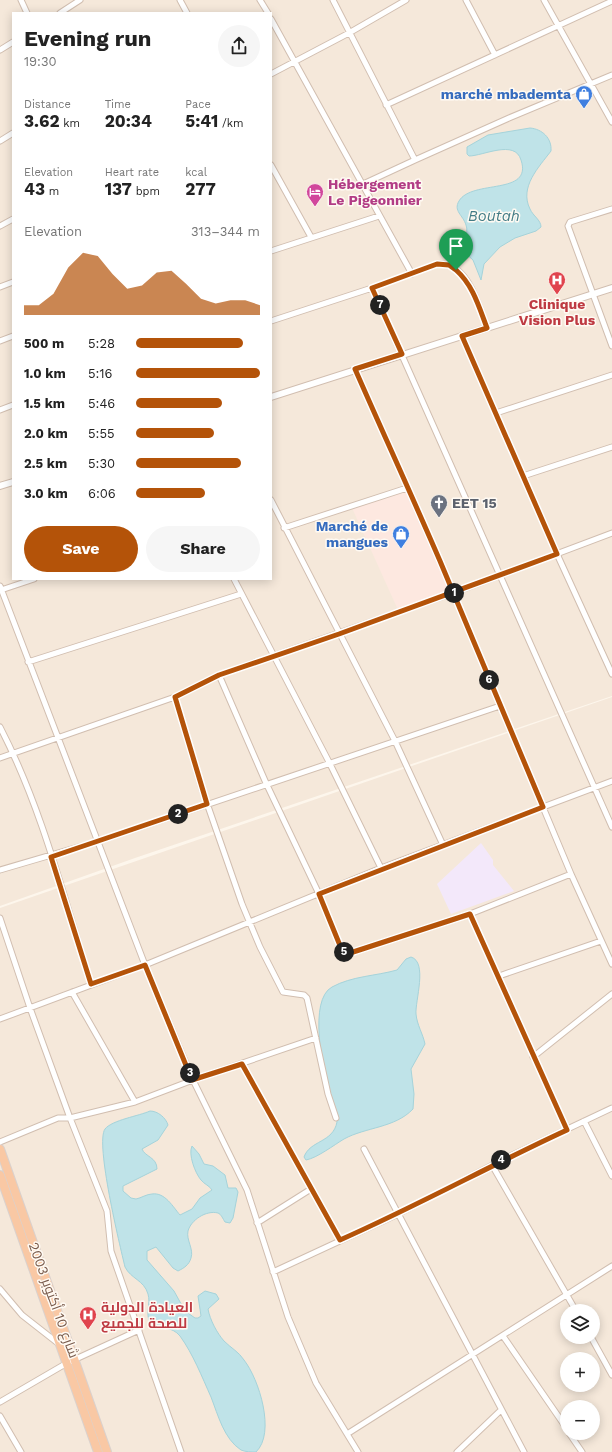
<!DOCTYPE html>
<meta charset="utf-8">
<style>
:root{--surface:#fff;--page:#f6f6f6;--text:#222;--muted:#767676;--accent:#b45309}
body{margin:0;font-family:"Work Sans",Cairo,sans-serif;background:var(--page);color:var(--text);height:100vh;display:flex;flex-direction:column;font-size:15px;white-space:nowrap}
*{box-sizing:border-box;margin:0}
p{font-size:13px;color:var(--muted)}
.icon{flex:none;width:22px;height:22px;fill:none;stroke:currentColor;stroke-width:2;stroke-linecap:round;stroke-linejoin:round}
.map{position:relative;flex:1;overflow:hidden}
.panel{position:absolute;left:12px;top:12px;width:260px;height:568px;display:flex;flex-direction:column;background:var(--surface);border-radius:0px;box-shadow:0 2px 10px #0003}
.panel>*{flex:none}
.tools{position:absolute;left:560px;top:1304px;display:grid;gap:8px}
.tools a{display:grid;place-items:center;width:40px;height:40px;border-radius:50%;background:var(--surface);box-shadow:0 2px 10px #0003;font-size:20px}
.pin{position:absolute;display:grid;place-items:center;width:34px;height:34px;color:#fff;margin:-41px -17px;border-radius:50% 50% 50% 0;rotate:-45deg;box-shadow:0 0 4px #0007}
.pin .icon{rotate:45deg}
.km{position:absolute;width:20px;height:20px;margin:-10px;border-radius:50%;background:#222;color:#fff;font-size:11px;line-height:20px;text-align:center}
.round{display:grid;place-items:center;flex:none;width:42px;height:42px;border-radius:21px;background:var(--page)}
.headline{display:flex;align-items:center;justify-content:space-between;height:68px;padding:0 12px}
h1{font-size:22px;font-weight:700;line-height:30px}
.stats{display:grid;grid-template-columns:repeat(3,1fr);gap:6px;height:68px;padding:4px 12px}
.stats div{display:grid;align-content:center}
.stats b{font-size:17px;font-weight:700}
.stats small{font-size:11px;font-weight:400}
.stats p{font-size:11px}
.chart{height:112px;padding:8px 12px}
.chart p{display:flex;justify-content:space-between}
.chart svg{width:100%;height:72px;margin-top:4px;fill:var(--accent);opacity:.7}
.action{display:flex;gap:8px;margin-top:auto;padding:8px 12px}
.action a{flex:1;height:46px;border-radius:24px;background:var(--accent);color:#fff;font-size:16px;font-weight:700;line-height:46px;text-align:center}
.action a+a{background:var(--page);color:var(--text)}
ul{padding:0 12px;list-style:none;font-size:13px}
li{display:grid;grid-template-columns:64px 48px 1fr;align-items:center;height:30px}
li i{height:10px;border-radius:5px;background:var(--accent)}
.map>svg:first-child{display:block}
</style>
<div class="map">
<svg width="612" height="1452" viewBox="0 0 612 1452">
<rect width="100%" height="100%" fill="#fdf6ec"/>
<path fill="#f5e8da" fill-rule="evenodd" d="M0,0H612V696L135,858L0,906ZM13,13H271V579H13Z
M612,697V1452H0V908ZM567,1311H593V1337H567ZM567,1359H593V1385H567ZM567,1407H593V1433H567Z"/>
<path fill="#fde8e0" d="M406,491L449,591L398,610L352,508Z"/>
<path fill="#f3e8fa" d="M481,843L493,860V865L514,891L451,914L437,884Z"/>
<path fill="#bfe3e8" stroke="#a5d3da" d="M530,128C542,129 552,138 551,151C539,167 519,187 530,209C533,216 541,220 541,227L536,231L515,238L500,247L484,264L481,280L473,260L464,252C463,243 469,233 466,225C463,215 453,211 459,201C472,179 533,196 521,160C515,139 483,156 469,156L467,154V147L488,135Z
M411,957C428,962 415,1001 416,1014C417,1025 423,1034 425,1044L411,1069L414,1094L413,1109C395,1128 366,1127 344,1139C334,1145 317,1158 306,1160L304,1157C310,1140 333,1143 337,1122C336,1111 331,1102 329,1092C323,1070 308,1000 332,987C352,976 376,976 397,970L406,959Z
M150,1111C158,1111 166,1118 168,1125L158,1140L142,1149C145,1157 157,1157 157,1169L123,1186V1191L131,1198L136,1199C141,1198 147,1194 152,1194C165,1192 173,1207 180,1215L192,1209L200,1198L212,1190C210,1186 204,1184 201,1180C195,1173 188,1154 192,1146L199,1154L204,1164L213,1166L225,1175L228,1188H236L238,1192L233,1218L230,1223L225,1222C223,1219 221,1214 218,1213C206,1210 191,1220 188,1231C186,1240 194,1249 191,1258C189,1265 184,1268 178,1271L173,1268L156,1247L147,1251V1260L174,1291L185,1311L195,1318H198L201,1316L198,1296L205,1291L216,1294L219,1299L208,1309C210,1320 217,1333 224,1341C231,1348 239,1352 244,1360C259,1379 276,1433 256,1452C251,1452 246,1452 241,1450C224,1439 218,1415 211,1397C202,1377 193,1354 180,1336C172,1326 160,1329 150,1322C145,1314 151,1304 148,1294C144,1280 131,1279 125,1267C120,1246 95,1143 105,1129C112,1120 139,1116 150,1111Z"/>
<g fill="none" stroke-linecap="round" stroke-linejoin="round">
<g stroke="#d1beb0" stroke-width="7">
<path id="minor" d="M21,0L27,13
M180,0L187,13
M260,0L268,13
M333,0L415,160L361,185
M466,0L495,55
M544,0L612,122
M60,13L80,0
M271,19L412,274
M0,50L13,42
M271,74L349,33L406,0
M386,105L612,1
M0,141L13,133
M415,160L509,118L612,75
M271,165L311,237
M612,209L570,222L568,226L612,346
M0,226L13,219
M271,251L379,216
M0,287L13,282
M372,288L612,827
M271,321L372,288L437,264C468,261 479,306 487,328
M462,336L557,554L612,674
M0,341L13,336
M355,369L439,559L571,874L612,964
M0,410L13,405
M496,413L612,375
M523,476L612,447
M271,500L395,741L443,845
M284,528L407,488
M234,579L329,762L381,868
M0,586L145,965L193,1080L247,1190L288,1317L316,1383L358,1452
M1,590L34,579
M28,662L241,594
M219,675L266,783L319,894L341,948L345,953H350L470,914
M175,697L202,789L242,904L260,947L283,992L304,995L307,998L328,1094L336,1118
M0,727C42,808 64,898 91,984
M0,758L175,697L219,675L453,593L612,533
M0,870L99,841L500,706
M0,918L30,1008L70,1118L107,1211L111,1251L181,1452
M499,976L601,941
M72,992L135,1102
M0,1019L145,965L381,868L612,781
M533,1057L612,994
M242,1064L340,1240
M584,1121L612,1176
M567,1130L470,914L571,874
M0,1142L58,1118H70L135,1102L193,1080L316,1038
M364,1149L524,1452
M492,1165L576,1311
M257,1223L311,1189
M273,1272L398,1214L504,1159L612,1108
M0,1289L22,1315L59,1344
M503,1336L567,1429
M591,1337L612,1375
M0,1402L67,1363L139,1330
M0,1416L21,1452
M569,1433L582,1452
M347,1434L612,1266
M457,1452L500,1411"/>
</g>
<g stroke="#d1beb0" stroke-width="8">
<path id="tertiary" d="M271,397L612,288
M0,486L13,482"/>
</g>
<g stroke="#dad1cd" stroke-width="10">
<path id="trunk" d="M0,1149L107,1452
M0,1175L98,1452"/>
</g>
<use href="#minor" stroke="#fff" stroke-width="5"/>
<use href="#tertiary" stroke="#fff" stroke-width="6"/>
<use href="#trunk" stroke="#f9c8a4" stroke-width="8"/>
</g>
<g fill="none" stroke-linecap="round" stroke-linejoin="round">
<g stroke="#fff" stroke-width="8">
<path id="route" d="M456,270C473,285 479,307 487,328L462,336L557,554L339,634L219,675L175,697L207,804L51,857L91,984L145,965L192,1080L242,1064L340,1240C417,1206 491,1165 567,1130L470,914L350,953H345L341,948L319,894L543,807C508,725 474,643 440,561C412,496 383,433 355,369L402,354L372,288L437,264L449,265L456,270"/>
</g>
<use href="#route" stroke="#b45309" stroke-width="5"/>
</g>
<defs>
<g id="shop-pin" transform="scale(0.9)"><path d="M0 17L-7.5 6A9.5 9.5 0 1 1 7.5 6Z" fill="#3f7fe0" stroke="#fffaf3"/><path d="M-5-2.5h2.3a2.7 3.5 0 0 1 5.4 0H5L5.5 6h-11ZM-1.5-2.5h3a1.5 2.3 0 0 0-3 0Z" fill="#fff"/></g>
<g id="hotel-pin" transform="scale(0.9)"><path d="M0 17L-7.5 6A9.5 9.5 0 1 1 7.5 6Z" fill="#d1479c" stroke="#fffaf3"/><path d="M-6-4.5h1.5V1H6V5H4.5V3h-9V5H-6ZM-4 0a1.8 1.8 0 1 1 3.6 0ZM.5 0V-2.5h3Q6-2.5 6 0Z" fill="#fff"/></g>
<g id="hospital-pin" transform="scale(0.9)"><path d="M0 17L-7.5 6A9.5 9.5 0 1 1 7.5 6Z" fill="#e0444e" stroke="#fffaf3"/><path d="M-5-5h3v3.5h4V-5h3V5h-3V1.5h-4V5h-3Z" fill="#fff"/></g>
<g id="church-pin" transform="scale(0.9)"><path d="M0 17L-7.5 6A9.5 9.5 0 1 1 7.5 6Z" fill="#6b7280" stroke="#fffaf3"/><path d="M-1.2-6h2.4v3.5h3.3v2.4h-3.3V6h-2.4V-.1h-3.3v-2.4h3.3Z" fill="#fff"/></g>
</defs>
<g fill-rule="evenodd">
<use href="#shop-pin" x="584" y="94"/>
<use href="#hotel-pin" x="315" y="192"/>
<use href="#hospital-pin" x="557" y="280"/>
<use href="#church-pin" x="439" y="503"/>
<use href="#shop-pin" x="401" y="534"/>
<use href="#hospital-pin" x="88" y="1315"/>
</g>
<g text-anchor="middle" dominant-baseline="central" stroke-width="3" stroke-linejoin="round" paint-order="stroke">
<g font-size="14" font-weight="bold" fill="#366cbe" stroke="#fffaf3" text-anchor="end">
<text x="571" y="94">marché mbademta</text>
<text x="388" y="526">Marché de<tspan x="388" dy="16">mangues</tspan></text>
</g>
<g font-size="14" font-weight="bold" fill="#b23c85" stroke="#fffaf3" text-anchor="start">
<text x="328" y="184">Hébergement<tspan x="328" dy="16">Le Pigeonnier</tspan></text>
</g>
<g font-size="14" font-weight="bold" fill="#be3a42" stroke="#fffaf3">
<text x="557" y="304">Clinique<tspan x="557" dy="16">Vision Plus</tspan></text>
<text x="101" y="1307" text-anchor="start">العيادة الدولية<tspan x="101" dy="16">للصحة للجميع</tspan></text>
</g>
<g font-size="14" font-weight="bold" fill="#5b616d" stroke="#fffaf3" text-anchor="start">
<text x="452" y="503">EET 15</text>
</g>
<g font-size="14" fill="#7a5c4d" stroke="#fffaf3">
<text transform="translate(54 1300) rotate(70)">شارع 10 أكتوبر 2003</text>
</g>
<g font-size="15" font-style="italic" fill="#437c86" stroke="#fffaf3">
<text x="494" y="216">Boutah</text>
</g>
</g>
</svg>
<div class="tools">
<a><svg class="icon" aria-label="layers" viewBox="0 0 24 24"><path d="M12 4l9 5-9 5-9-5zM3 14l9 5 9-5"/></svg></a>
<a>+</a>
<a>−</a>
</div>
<div class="pin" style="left:456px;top:270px;background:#1e9e55"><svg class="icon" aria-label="arrive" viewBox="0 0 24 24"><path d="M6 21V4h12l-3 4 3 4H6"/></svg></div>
<b class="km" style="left:454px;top:593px">1</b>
<b class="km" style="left:178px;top:814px">2</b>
<b class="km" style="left:190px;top:1073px">3</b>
<b class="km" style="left:501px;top:1160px">4</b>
<b class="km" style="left:344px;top:952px">5</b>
<b class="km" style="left:489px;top:680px">6</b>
<b class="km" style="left:380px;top:305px">7</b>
<section class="panel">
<div class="headline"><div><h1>Evening run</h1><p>19:30</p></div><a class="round"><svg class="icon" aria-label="share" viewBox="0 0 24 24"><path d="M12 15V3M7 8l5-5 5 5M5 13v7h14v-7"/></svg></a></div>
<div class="stats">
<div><p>Distance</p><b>3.62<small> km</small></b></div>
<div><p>Time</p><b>20:34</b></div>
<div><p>Pace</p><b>5:41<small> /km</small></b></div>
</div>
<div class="stats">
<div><p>Elevation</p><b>43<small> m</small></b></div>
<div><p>Heart rate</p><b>137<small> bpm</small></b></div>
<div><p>kcal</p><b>277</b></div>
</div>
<div class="chart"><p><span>Elevation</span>313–344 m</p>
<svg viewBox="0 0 160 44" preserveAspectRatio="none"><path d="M0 44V38L10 38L20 31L30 15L40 6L50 8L60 19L70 28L80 26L90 18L100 17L110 25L120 34L130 37L140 35L150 35L160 38V44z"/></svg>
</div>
<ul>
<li><b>500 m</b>5:28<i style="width:86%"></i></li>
<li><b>1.0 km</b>5:16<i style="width:100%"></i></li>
<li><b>1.5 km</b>5:46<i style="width:69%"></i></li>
<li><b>2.0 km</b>5:55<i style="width:63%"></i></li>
<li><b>2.5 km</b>5:30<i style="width:85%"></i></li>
<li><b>3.0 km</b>6:06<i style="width:56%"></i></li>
</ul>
<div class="action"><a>Save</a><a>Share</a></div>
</section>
</div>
